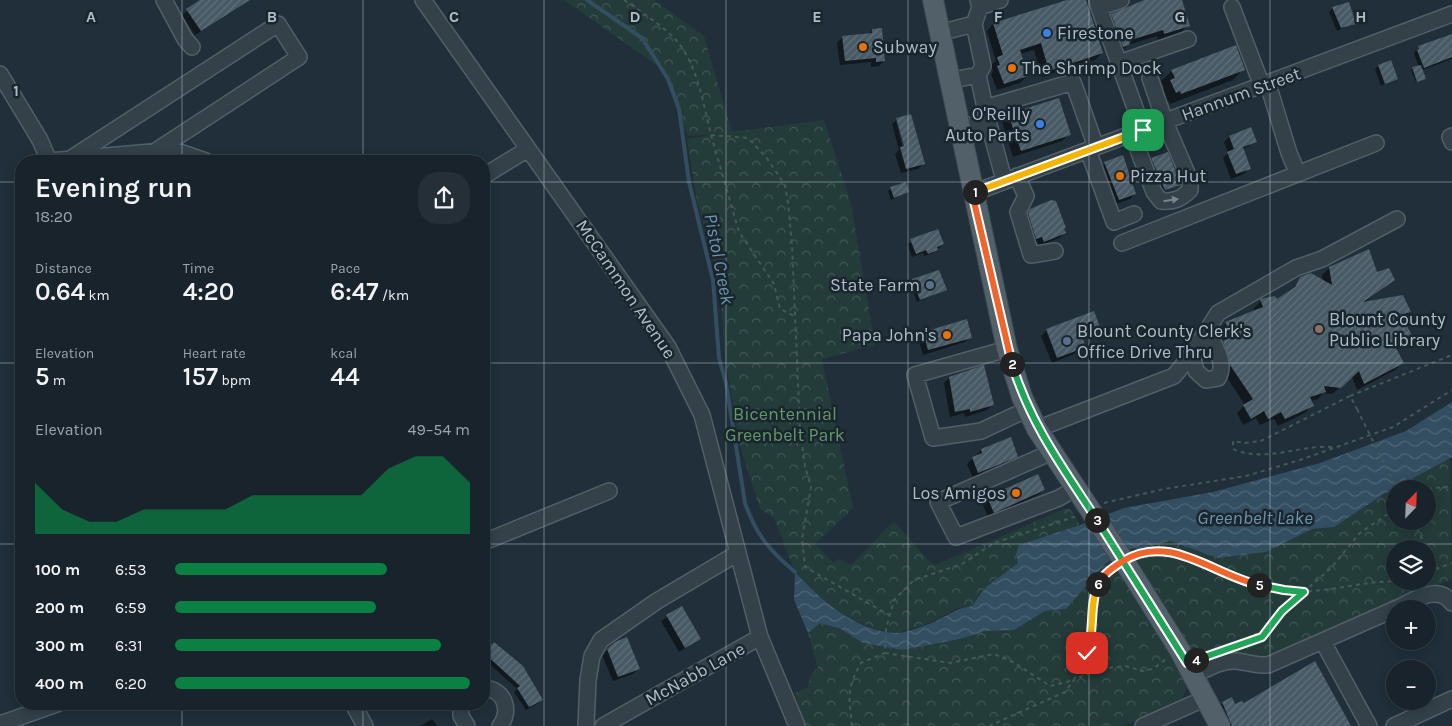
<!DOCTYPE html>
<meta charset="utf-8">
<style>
:root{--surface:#18232b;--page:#252f37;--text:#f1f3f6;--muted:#9fa4a9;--line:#364047;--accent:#0b8043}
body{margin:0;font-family:Karla,sans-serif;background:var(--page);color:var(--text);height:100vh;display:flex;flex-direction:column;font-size:19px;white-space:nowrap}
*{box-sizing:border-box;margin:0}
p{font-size:16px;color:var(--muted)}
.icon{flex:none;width:28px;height:28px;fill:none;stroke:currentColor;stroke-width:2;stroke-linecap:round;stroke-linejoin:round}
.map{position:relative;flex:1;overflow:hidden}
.drawer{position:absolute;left:15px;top:155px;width:475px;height:555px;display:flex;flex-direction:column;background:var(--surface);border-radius:20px;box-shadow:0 2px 12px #0003,0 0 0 1px var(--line)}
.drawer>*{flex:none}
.needle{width:32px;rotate:23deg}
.buttons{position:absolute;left:1386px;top:480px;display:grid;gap:10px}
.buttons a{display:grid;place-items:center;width:50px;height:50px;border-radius:50%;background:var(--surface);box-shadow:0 2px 12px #0003,0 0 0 1px var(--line);font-size:25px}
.pin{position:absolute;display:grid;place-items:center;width:42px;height:42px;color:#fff;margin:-21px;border-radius:10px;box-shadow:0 2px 8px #0006}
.km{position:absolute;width:25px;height:25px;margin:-12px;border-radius:50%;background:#222;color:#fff;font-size:14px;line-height:25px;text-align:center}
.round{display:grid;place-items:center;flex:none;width:52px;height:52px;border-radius:20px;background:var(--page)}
.headline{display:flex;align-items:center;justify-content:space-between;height:85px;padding:0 20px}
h1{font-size:28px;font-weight:600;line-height:38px}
.stats{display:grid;grid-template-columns:repeat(3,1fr);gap:8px;height:85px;padding:5px 20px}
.stats div{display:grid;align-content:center}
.stats b{font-size:25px;font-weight:600}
.stats small{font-size:14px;font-weight:400}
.stats p{font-size:14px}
.chart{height:140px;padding:10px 20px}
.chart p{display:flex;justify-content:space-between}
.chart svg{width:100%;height:90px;margin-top:5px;fill:var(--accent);opacity:.7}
ul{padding:0 20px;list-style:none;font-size:16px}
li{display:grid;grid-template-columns:80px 60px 1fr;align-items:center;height:38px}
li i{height:12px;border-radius:6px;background:var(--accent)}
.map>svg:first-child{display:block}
</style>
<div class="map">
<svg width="1452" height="726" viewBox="0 0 1452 726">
<defs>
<pattern id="forest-crowns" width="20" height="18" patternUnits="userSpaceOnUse" patternTransform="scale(1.25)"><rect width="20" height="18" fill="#233c3a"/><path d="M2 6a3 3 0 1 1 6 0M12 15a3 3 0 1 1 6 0" fill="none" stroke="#405655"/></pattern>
<pattern id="water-waves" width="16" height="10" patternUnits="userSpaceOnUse" patternTransform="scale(1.25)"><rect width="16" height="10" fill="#334e61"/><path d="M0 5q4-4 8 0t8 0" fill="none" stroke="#4e6676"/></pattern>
<pattern id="building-hatch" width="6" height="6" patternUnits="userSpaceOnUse" patternTransform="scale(1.25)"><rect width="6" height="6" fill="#485a65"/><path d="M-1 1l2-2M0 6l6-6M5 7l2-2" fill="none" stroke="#60707a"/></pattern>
</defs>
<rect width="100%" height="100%" fill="#202f39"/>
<path fill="url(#forest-crowns)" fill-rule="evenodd" d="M564,0H654L704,36L732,132L824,120L851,203L875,345L822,359L853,508L815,544L833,562L839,559L851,565L894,521L929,561L936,565L1064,509H1070L1080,525L1019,545L1018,563L986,587L972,606L957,608L932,622L897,633L879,630L848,618L810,589L795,572L774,518L760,509L739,442L725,358L720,284L697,201L687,139L716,134L688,136L662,69Z
M1450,457L1452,579L1354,619L1272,657L1205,662L1198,660L1182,699L1123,726H804L795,693L807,688L812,673L818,668L808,633L820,623L841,629L863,643L903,650L960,639L986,631L1014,630L1045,611L1066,609L1106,563L1133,548L1138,549L1170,541L1218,558L1266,552L1312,529L1334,527L1384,494ZM1395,489H1428V521H1395ZM1395,549H1428V581H1395Z"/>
<path fill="url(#water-waves)" d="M1452,402V457L1384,494L1334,527L1312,529L1266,552L1218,558L1170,541L1138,549L1133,548L1106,563L1066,609L1045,611L1014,630L986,631L960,639L903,650L863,643L841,629L820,623L808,633L794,600L795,572C821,600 855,631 896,633C906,633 919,627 929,624C946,618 951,609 972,606L986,587L1018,563L1016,554L1019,545L1080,525L1124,508L1213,492L1320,463L1406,431Z"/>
<path fill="#0007" fill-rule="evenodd" d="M202,0H249L195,35L182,15Z
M1071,0H1085L1102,53L1095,60L1042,77L1034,50L1020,54L1027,76L1020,83L997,90L991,74L993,71L991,65L996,61L987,31L993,24Z
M1146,0H1180L1188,25L1181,32L1158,40L1157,36L1128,45L1121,52L1105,22L1112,15Z
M1333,8L1354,23L1337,31L1329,12Z
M873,30L884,61L879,66L871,67V62L840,65L837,42L843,37L868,34Z
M1452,35V59L1422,70L1423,80L1416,82L1411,70L1419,66L1414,54L1415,51Z
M1378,66L1396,78L1381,86L1375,69Z
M1243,69L1233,80L1170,104L1169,101L1165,102L1161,92L1164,88L1161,81L1172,71Z
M911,115L923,164L918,169L901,173L895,154L899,150L892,124L897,119ZM896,120H898L907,152L904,153Z
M1009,115L1069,134L1062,141L1013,157L1002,122Z
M1250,129L1255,142L1242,150L1249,168L1244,174L1231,179L1223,158L1228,153L1224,142L1229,137Z
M1152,159L1178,186L1163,191Z
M1105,163L1135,194L1130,199L1113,205L1100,169Z
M891,188L908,192L891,200L888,191Z
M1031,210L1063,229L1064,233L1059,238L1039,246L1037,241L1031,244L1025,216Z
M938,230L943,244L933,253L924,256L923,253L912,257L907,244Z
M1329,268L1377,274L1393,280L1362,304L1410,312L1402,319L1412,339L1396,350L1402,363L1395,370L1357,390L1352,377L1332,394L1323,393L1318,399L1311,401L1312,405L1305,413L1278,426L1274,419L1260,425L1256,418L1243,425L1237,413L1245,405L1224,373L1216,350L1225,342L1219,330L1226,323L1255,312L1254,308L1261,301H1276L1290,292L1301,278L1323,281L1322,275Z
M913,280L945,290L917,302L910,284Z
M966,321L971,337L965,342L923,355L918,338L923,333Z
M1099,327L1093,332L1081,337L1085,347L1079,352L1052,363L1041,336L1047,330Z
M949,378L993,404L987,410L965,417L964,413L950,417L944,383Z
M1010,439L1017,456L1012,461L973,478L967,464L981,450Z
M1037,476L1043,490L1038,495L988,517L982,503L987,498Z
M681,607L699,639L679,652L661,621Z
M615,643L638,669L633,674L613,681L602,655Z
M491,647L541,700L538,703L526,710L514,692L517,689L484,659V655Z
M1223,703L1235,706L1346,726H1223L1216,710Z
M432,719L437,726H420Z"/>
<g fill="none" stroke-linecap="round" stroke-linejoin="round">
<path stroke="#334e61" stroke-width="4" d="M587,0L642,38L668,79L679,109L689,182L713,280L719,358L726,383L745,503C756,535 770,551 795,572"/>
</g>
<path fill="url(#building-hatch)" d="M200,0H250L201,31L186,9Z
M1067,0H1086L1103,53L1049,71L1041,43L1020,50L1028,76L1004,84L997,66L1000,65L997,57L1003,55L993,23Z
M1144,0H1182L1190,26L1164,34L1163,30L1131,40L1129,45L1123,47L1111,14Z
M1349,2L1356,24L1341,28L1332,7Z
M882,28L885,61L876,62V58L845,61L842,36L872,33V29Z
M1452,34V57L1424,68L1417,50L1419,49L1418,46Z
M1236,45L1245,70L1181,94L1180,91L1176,93L1170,80L1175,78L1171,70Z
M1391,60L1398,79L1385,84L1378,65Z
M1421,65L1426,79L1417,82L1412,67Z
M1059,98L1071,135L1021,151L1008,114Z
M911,114L925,164L906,169L900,147L904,146L896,118Z
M1251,127L1257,142L1243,147L1251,169L1236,174L1227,152L1234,149L1229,136Z
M1168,152L1181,185L1165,190L1151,158Z
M1123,155L1136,194L1119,200L1104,162Z
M906,182L909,192L894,198L890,187Z
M1051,200L1056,201L1066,228L1064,229L1066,233L1044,242L1042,237L1036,239L1028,213L1030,209Z
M938,229L944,244L937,247L938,250L928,254L926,250L916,254L910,239Z
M1369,249L1377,272L1389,268L1395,280L1363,302L1403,295L1411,312L1401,315L1414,339L1396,348L1404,363L1364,384L1359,371L1341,388L1324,386L1326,392L1310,397L1314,406L1285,419L1281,412L1268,419L1264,411L1251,419L1243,405L1253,399L1230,365L1223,341L1232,336L1225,322L1263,307L1260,299L1275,296L1277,299L1295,287L1300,277L1311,273L1332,285L1329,267Z
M939,270L947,290L920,300L912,279Z
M1094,311L1100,327L1081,334L1086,347L1057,358L1046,329Z
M967,319L972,338L928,350L923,332Z
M984,365L994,405L970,412V409L955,412L949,377Z
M1011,437L1018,457L978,473L972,457L982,453L981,449Z
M1038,474L1045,490L994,513L987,497Z
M682,606L701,639L685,648L666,615Z
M627,637L640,669L618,677L607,649L615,642Z
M494,642L523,666L543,700L529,707L517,688L520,686L484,653Z
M1315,661L1351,726H1232L1222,702L1232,697L1235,704L1242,701L1244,703Z"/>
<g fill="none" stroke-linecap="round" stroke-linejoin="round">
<g stroke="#525f67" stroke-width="18">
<path id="minor" d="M164,0L185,39L192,47
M423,0L668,347L702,415L760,637L797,726
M1097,0L1099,8L1121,0
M980,7L1000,0
M1232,7L1262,86
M1099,8L1143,130
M974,24L980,7L978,0
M939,33L974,24L983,66L978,75
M1119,63L1188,39
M0,74L40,140L49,161
M948,81L978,75L987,117
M1268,84L1289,153L1298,174
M985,108L1073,82L1096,147
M958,129L988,121L1004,180
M1132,134L1154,192L1161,201C1174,202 1181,199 1190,190V180L1165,122L1150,78
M1452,136L1450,137L1452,142
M1088,150L1114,222L1134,214
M70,159L278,24L299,57L154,152
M49,161L174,150L206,161
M484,176L528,149
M1017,176L1026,196L1018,212L1031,255L1055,251
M973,193L1452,14
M1122,243L1376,143
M1007,349L915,375L933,438L981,431L1028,409
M1192,354L1196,371L1206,380L1218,378C1227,362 1214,346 1207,331
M1037,429L1174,376L1192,354L1218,313L1296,268L1322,259L1397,219
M1052,452L938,502L956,537L1059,498L1076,488
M484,542L609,491
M1396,609C1412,601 1438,583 1452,603
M1323,642L1369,726
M1193,675C1207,669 1221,660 1236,661C1247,662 1256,666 1268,665L1395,609
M484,688C504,689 512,710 500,726
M353,704L365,726
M461,704V716L467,726
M0,724L57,704
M586,726L588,680L592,656L601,640L657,601L738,553
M603,726L760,637
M1143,726L1206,698
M1394,726L1452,699"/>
</g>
<g stroke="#3d4a53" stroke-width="22">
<path id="major" d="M933,0L1007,349L1022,397L1037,429L1083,499
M1131,572L1179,649L1220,726"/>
</g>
<path stroke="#425957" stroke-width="2" stroke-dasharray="4 4" stroke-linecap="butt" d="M624,0C640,11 657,22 671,35C697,59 703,103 711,135L748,138L766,157L785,185L788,202L792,245L800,429L805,466L811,487L802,539L805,567L889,615
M711,135L739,232L774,284L780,309L794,316
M1350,396L1452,355
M1332,447C1297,445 1265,463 1233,449V441L1245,443L1261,441L1350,396L1357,409
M1428,489L1452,486
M1104,503L1164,489L1246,476L1300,460L1393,427L1452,390
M1413,521L1427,549
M1428,550L1437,568
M1139,553C1175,546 1190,560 1221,573C1241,581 1263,587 1283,590C1310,595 1344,586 1370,583C1383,581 1395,582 1408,581
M1428,572L1452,563
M1237,647L1262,637L1282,611L1331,568L1360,533L1395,509
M885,653L950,663L994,654L1013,662L1050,686L1074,680L1090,644L1096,587L1100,579L1111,570
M852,726C849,696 846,690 861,663L885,653L886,629L894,600L914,580L962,564L994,543L1077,516
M989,726L1065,692L1074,680L1098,669L1126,666L1142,671L1153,669L1166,659"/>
<use href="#minor" stroke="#344149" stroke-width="15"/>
<use href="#major" stroke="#52606a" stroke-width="20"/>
<g stroke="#3d4a53" stroke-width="22" stroke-linecap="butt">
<path id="major-bridge" d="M1083,499L1131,572"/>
</g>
<path stroke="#425957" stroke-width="2" stroke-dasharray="4 4" stroke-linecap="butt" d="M1357,409L1397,489"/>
<use href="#major-bridge" stroke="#52606a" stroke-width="20"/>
</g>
<defs><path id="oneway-solid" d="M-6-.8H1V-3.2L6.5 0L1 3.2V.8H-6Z" transform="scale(1.25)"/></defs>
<use fill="#78858e" href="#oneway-solid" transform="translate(1171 200) rotate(-9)"/>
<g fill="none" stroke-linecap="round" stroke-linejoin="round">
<g stroke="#fff" stroke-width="10">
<path id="split-1" d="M975,192L1143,130"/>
</g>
<g stroke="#fff" stroke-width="10">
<path id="split-2" d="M975,192L972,193L1012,364"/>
</g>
<g stroke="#fff" stroke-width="10">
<path id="split-3" d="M1012,364C1031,425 1063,468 1097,520"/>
</g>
<g stroke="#fff" stroke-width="10">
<path id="split-4" d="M1097,520L1187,663L1196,660"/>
</g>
<g stroke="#fff" stroke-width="10">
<path id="split-5" d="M1196,660L1262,637L1282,611L1304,592L1284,590L1259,585"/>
</g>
<g stroke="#fff" stroke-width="10">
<path id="split-6" d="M1098,584C1103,574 1114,567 1123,561C1170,532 1213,575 1259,585"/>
</g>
<g stroke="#fff" stroke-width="10">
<path id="split-7" d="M1087,653C1095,631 1089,605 1098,584"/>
</g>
<use href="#split-1" stroke="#f5b400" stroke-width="6"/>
<use href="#split-2" stroke="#f0652b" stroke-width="6"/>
<use href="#split-3" stroke="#22a559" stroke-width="6"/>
<use href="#split-4" stroke="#22a559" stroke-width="6"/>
<use href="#split-5" stroke="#22a559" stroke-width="6"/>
<use href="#split-6" stroke="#f0652b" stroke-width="6"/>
<use href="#split-7" stroke="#f5b400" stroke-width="6"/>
</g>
<path fill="none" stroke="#afbcc6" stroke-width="1" stroke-opacity="0.55" d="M182,0V161M363,0V161M544,0V726M726,0V726M908,0V726M1089,0V726M1270,0V726M0,182H21M484,182H1452M0,363H21M484,363H1452M0,544H21M484,544H1452M182,704V726M363,704V726"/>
<g fill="#3f7fe0" stroke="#1a262e" stroke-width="2">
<circle cx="1047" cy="33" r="5"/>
<circle cx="1040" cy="124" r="5"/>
</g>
<g fill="#e8710a" stroke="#1a262e" stroke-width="2">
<circle cx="863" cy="47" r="5"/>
<circle cx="1012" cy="68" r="5"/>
<circle cx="1120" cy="176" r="5"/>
<circle cx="947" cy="335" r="5"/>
<circle cx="1016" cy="493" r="5"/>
</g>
<g fill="#5c6f8a" stroke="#1a262e" stroke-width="2">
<circle cx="930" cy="285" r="5"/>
<circle cx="1067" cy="341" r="5"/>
</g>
<circle fill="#8d6e63" stroke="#1a262e" stroke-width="2" cx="1319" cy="329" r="5"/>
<g text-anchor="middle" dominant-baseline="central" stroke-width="5" stroke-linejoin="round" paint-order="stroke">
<g font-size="18" fill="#afbcc6" stroke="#1a262e" text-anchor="start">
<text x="1057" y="33">Firestone</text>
<text x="873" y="47">Subway</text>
<text x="1022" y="68">The Shrimp Dock</text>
<text x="1030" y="114" text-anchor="end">O'Reilly<tspan x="1030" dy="21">Auto Parts</tspan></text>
<text x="1130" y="176">Pizza Hut</text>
<text x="920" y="285" text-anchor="end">State Farm</text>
<text x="1329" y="319">Blount County<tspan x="1329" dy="21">Public Library</tspan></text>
<text x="1077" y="331">Blount County Clerk's<tspan x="1077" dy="21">Office Drive Thru</tspan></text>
<text x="937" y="335" text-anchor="end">Papa John's</text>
<text x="1006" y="493" text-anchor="end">Los Amigos</text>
</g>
<g font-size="18" fill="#afbcc6" stroke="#1a262e">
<text transform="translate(1241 94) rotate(-20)">Hannum Street</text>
<text transform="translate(626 289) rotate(56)">McCammon Avenue</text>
<text transform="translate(695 674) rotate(-29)">McNabb Lane</text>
</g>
<g font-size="18" fill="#659768" stroke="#1a262e">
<text x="785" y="414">Bicentennial<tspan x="785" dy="21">Greenbelt Park</tspan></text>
</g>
<g font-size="19" font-style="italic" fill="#6e93aa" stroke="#1a262e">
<text transform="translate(719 259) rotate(79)">Pistol Creek</text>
<text x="1255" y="518">Greenbelt Lake</text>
</g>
</g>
<g font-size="16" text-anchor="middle" font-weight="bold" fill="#afbcc6" stroke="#1a262e" stroke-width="5" stroke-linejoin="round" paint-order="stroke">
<text x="91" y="22">A</text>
<text x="272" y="22">B</text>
<text x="454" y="22">C</text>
<text x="635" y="22">D</text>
<text x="817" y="22">E</text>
<text x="998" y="22">F</text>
<text x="1180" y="22">G</text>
<text x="1361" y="22">H</text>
<text x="16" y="96">1</text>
</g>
</svg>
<div class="buttons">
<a><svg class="needle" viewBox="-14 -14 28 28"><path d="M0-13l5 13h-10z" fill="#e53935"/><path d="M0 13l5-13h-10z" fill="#9fa4a9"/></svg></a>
<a><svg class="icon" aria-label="layers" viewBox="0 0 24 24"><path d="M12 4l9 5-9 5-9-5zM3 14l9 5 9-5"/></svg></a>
<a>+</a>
<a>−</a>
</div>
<div class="pin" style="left:1143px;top:130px;background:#1e9e55"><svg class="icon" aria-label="arrive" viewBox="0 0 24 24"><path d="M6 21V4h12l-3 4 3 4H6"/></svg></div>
<div class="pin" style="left:1087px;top:653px;background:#d93025"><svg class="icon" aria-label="check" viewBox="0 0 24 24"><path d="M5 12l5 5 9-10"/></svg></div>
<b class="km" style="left:975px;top:192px">1</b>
<b class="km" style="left:1012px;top:364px">2</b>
<b class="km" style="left:1097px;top:520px">3</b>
<b class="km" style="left:1196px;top:660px">4</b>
<b class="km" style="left:1259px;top:585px">5</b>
<b class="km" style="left:1098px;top:584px">6</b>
<section class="drawer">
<div class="headline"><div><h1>Evening run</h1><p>18:20</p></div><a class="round"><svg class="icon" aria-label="share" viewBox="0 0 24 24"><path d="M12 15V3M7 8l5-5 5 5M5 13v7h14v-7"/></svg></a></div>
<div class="stats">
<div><p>Distance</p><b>0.64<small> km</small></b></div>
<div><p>Time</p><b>4:20</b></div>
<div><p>Pace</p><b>6:47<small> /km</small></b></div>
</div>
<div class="stats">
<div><p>Elevation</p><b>5<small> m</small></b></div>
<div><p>Heart rate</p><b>157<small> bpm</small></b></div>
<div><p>kcal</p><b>44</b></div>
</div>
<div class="chart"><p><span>Elevation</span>49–54 m</p>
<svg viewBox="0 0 160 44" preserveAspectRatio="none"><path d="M0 44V19L10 32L20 38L30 38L40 32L50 32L60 32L70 32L80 25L90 25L100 25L110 25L120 25L130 12L140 6L150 6L160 19V44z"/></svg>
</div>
<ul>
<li><b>100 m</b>6:53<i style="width:72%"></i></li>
<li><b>200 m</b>6:59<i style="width:68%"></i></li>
<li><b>300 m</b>6:31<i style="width:90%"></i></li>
<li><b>400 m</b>6:20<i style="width:100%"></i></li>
</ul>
</section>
</div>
